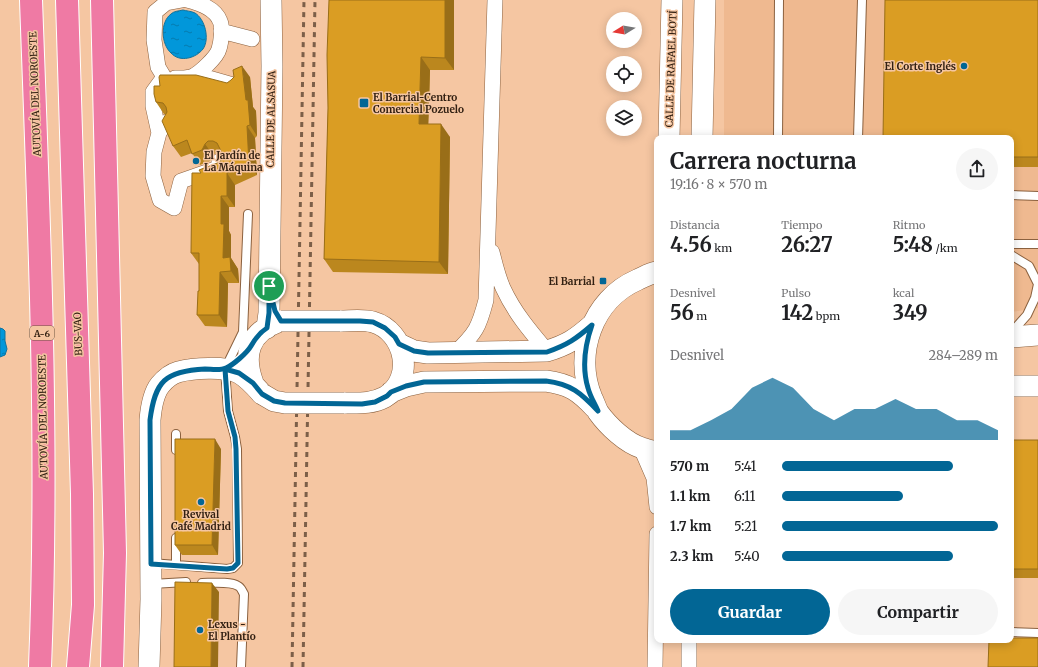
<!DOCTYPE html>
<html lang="es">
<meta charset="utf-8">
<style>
:root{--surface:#fff;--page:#f6f6f6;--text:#202124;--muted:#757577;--accent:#026695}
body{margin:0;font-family:Merriweather,serif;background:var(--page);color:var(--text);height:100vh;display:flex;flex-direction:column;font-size:15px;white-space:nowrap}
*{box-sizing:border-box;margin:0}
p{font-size:13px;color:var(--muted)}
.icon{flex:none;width:22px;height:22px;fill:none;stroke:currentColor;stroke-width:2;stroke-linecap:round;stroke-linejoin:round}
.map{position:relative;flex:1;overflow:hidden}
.side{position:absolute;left:654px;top:135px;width:360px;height:508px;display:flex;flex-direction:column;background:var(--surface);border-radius:8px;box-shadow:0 2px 10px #0003}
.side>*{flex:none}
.needle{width:26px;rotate:259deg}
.tools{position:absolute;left:606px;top:12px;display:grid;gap:8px}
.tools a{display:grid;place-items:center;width:36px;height:36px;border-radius:50%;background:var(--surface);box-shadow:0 2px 10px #0003;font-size:20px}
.pin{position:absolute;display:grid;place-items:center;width:34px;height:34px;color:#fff;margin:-17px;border:2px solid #fff;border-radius:50%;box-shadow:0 1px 4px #0007}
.round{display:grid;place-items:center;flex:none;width:42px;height:42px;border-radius:21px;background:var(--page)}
.summary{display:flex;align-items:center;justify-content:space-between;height:68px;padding:0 16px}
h1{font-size:22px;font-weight:700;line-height:30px}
.figures{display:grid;grid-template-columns:repeat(3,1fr);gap:6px;height:68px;padding:4px 16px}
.figures div{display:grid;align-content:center}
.figures b{font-size:20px;font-weight:700}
.figures small{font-size:11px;font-weight:400}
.figures p{font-size:11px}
.chart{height:112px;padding:8px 16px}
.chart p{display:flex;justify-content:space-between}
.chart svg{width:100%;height:72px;margin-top:4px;fill:var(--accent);opacity:.7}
.cta{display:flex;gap:8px;margin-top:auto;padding:8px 16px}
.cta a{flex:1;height:46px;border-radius:24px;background:var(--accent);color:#fff;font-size:16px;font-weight:700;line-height:46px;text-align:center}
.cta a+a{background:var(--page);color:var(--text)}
ul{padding:0 16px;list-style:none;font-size:13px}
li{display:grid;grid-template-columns:64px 48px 1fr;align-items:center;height:30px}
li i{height:10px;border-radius:5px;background:var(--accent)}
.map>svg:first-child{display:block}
</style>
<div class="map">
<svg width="1038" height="667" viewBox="0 0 1038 667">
<defs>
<pattern id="water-ripples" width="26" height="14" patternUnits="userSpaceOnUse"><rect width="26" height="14" fill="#0197da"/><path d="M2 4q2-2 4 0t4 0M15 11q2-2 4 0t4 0" fill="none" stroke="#047baf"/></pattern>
</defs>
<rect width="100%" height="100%" fill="#f5c6a2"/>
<path fill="#efb990" d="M724,0H1038V308L1011,312V138H724Z"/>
<path fill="url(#water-ripples)" stroke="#10739e" d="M183,10C186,11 191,11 195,13C205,19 210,39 203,49C196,58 180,63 171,53C161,44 160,22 171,14C174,11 179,11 183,10Z
M0,328L3,329L5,331V341L7,349L5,355L0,357Z"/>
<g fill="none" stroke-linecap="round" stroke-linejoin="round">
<g stroke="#8b613f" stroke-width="10">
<path id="lane" d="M778,138L779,0
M858,138L862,0
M1011,195L1038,196
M1011,244H1038
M1011,255L1029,266L1038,284L1035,298L1027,315L1011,333
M176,434V450
M176,538V565
M151,563L227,569L233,568L238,563L237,449L235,437L228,411L225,369L243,332L248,214
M202,583C210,583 231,581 238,586C241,587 242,591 244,594L241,667
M152,584L186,582
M1011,632L1038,633"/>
</g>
<g stroke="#8b613f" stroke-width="16">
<path id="street" d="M221,31L252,39
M164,77L158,67L154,40L155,12L166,3L182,0
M191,77H205L233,85
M175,78C180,78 186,78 191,77C199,74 217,57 219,49C221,43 223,27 220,21C215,8 199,3 187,0
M166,122L159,133L154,152L153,176L160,200L174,208L181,181L221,167L219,161
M159,133L153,106V92L164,77
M492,252C495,264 498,277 503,288C514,312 530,331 547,351
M455,353C476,333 479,327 486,300L495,0
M641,448L654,478L657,507
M655,667L657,534
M689,667V640"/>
</g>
<g stroke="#8b613f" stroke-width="22">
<path id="secondary" d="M669,138L672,0
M702,138L705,0
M657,272C650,273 644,277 637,280C593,299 573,354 592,398C594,402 596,408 598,412C608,426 626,443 642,448C647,450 652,451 657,452
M340,321C351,321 363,319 373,322C405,331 416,379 385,397C372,404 359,403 344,403
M267,328L269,313L272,66L271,0
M1011,337L1038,335
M399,344L414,351L428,353L547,351C567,345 576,339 592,325
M253,383C243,356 248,333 278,322
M1011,386H1038
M391,392L406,386L424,382L546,381C569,384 579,391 595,408
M149,667L151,599L150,420C151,408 153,394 160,385C165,379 171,374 178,372C193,368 225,366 239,373C248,378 255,386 262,394"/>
</g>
<g stroke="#fff" stroke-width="24">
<path id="highway" d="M31,0C39,222 49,445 40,667
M67,0L82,494L83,605L78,667
M102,0L115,553L112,667"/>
</g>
<use href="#lane" stroke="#fff" stroke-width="8"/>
<use href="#street" stroke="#fff" stroke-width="15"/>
<use href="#secondary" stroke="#fff" stroke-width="21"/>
<use href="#highway" stroke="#ef7aa4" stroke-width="22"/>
<path stroke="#7c5f48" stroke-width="3" stroke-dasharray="5 5" stroke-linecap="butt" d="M292,667L304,0
M303,667L315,0"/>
<g stroke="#8b613f" stroke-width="22" stroke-linecap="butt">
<path id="secondary-bridge" d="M281,321H340
M262,394L274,401L285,403H344"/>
</g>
<use href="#secondary-bridge" stroke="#fff" stroke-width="21"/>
</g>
<path fill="#bb871e" d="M329,0H454V70H430L429,102L428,124L450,137L448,274L333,272L324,259L328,108Z
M1038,0V167H1011V138Z
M250,77L253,107L256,111L257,136L255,138L257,175L235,185V207H229V231L231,235V258L238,269L239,283H228L227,327L205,326L197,315L199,291V264L191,253L201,173L220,162L222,158V153L220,152L216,153L213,155L210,161L200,165L192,153L181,157L173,146L166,114H164L156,102L227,83Z
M1011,440H1038V578H1011Z
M221,449L218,555H182L175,545Z"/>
<path fill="#996e18" d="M445,0H454V70L445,58Z
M421,57L430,70L428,136L419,124Z
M242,66L250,77L253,107L256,111L257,136L250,125L246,100Z
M441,124L450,137L448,274L439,262Z
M247,126L255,138L257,175L249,164Z
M205,144L213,155L210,161L202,150Z
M227,173L235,185V207L227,196Z
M221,196L229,207V231L231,235V258L238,269L239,283L231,271L223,258L221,224Z
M220,272L228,283L227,327L219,315Z
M215,439L221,449L218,555L212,545Z
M212,583L219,592L218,667H211Z"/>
<path fill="#da9d23" stroke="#996e18" d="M329,0H445V58L421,57L420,89L419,124H441L439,262L324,259L328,108L327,55Z
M885,0H1038V157H1011V138H883Z
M242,66L246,100H248L250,125L247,126L249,164L227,173V196H221V224H224L223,258L230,257L231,271L220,272L219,315H197L198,291H199V253H191L192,173H201L199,170L220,162L222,158V153L217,143L213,141H208L205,144L202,150L192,154L187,140L173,146L162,121L167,112L166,107L163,103L156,102L154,94V86H160L159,77L160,75H196L227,83L231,80L234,77L233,70Z
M175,439H215L212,545H175Z
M1011,440H1038V569H1011Z
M175,582L212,583L211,667H174Z
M1011,638H1038V667H988L989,640H1011Z"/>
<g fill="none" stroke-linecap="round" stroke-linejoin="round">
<g stroke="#fff" stroke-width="8">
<path id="route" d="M269,286V313L267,328C259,333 255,339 251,346C247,353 233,365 226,368C220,371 211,369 205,369C165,371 155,381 150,420L151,564L227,569L233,568L238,563L236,449L235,437L228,411L225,369L239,373L253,383L262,394L274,401L285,403L362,404L375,402L387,396L391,392L406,386L424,382L546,381C571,384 581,393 598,411C595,404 590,396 588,388C582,368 585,345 592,325C576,339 567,345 547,352L428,353L414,351L399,344L395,337L385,328L373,322L360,321H281L275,311L269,286"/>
</g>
<use href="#route" stroke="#026695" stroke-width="5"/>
</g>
<g fill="#026695" stroke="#f5c6a2" stroke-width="1.5">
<circle cx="964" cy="66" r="4"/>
<rect x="359" y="98" width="10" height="10" rx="2"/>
<circle cx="196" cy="161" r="4"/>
<rect x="599" y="277" width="8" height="8" rx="2"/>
<circle cx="201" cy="502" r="4"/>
<circle cx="200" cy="630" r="4"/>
</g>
<g text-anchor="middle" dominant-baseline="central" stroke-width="3" stroke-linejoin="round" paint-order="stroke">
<rect fill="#f5c6a2" stroke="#6c523d" stroke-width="1" x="30" y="326" width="24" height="14" rx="3"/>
<g font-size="9" font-weight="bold" fill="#322012">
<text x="42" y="333">A-6</text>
</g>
<g font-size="10" font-weight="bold" fill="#322012" stroke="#f5c6a2" text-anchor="start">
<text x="956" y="66" text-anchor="end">El Corte Inglés</text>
<text x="373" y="97">El Barrial-Centro<tspan x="373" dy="12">Comercial Pozuelo</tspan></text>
<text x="204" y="155">El Jardín de<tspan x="204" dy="12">La Máquina</tspan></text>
<text x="595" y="281" text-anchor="end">El Barrial</text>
<text x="201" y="514" text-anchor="middle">Revival<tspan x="201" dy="12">Café Madrid</tspan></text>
<text x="208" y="624">Lexus -<tspan x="208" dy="12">El Plantío</tspan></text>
</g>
<g font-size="10" fill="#322012" stroke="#f5c6a2">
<text transform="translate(671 69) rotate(-88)">CALLE DE RAFAEL BOTÍ</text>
<text transform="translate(35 94) rotate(-92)">AUTOVÍA DEL NOROESTE</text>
<text transform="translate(271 119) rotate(-89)">CALLE DE ALSASUA</text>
<text transform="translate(78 334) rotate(-92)">BUS-VAO</text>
<text transform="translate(43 417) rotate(-91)">AUTOVÍA DEL NOROESTE</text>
</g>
</g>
</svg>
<div class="tools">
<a><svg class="needle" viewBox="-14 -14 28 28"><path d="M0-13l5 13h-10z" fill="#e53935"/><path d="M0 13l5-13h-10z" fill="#757577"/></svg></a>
<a><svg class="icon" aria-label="locate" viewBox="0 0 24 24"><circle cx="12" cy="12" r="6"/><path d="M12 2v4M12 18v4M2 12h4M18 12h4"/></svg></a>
<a><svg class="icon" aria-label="layers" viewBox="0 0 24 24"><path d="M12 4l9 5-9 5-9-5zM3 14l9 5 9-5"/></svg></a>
</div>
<div class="pin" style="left:269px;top:286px;background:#1e9e55"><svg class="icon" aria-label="arrive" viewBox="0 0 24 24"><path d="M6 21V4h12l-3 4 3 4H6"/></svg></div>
<section class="side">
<div class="summary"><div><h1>Carrera nocturna</h1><p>19:16 · 8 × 570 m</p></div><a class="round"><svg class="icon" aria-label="share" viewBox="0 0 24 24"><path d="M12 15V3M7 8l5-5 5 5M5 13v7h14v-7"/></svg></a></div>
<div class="figures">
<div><p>Distancia</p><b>4.56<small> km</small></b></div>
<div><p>Tiempo</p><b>26:27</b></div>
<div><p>Ritmo</p><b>5:48<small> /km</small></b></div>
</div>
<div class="figures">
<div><p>Desnivel</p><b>56<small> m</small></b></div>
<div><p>Pulso</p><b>142<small> bpm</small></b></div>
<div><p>kcal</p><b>349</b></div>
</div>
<div class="chart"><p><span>Desnivel</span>284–289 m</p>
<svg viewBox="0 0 160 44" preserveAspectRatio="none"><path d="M0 44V38L10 38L20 32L30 25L40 12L50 6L60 12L70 25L80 32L90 25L100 25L110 19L120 25L130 25L140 32L150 32L160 38V44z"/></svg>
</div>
<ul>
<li><b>570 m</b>5:41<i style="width:79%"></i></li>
<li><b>1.1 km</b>6:11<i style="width:56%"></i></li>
<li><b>1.7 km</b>5:21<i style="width:100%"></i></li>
<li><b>2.3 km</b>5:40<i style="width:79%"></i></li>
</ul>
<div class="cta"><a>Guardar</a><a>Compartir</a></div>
</section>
</div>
